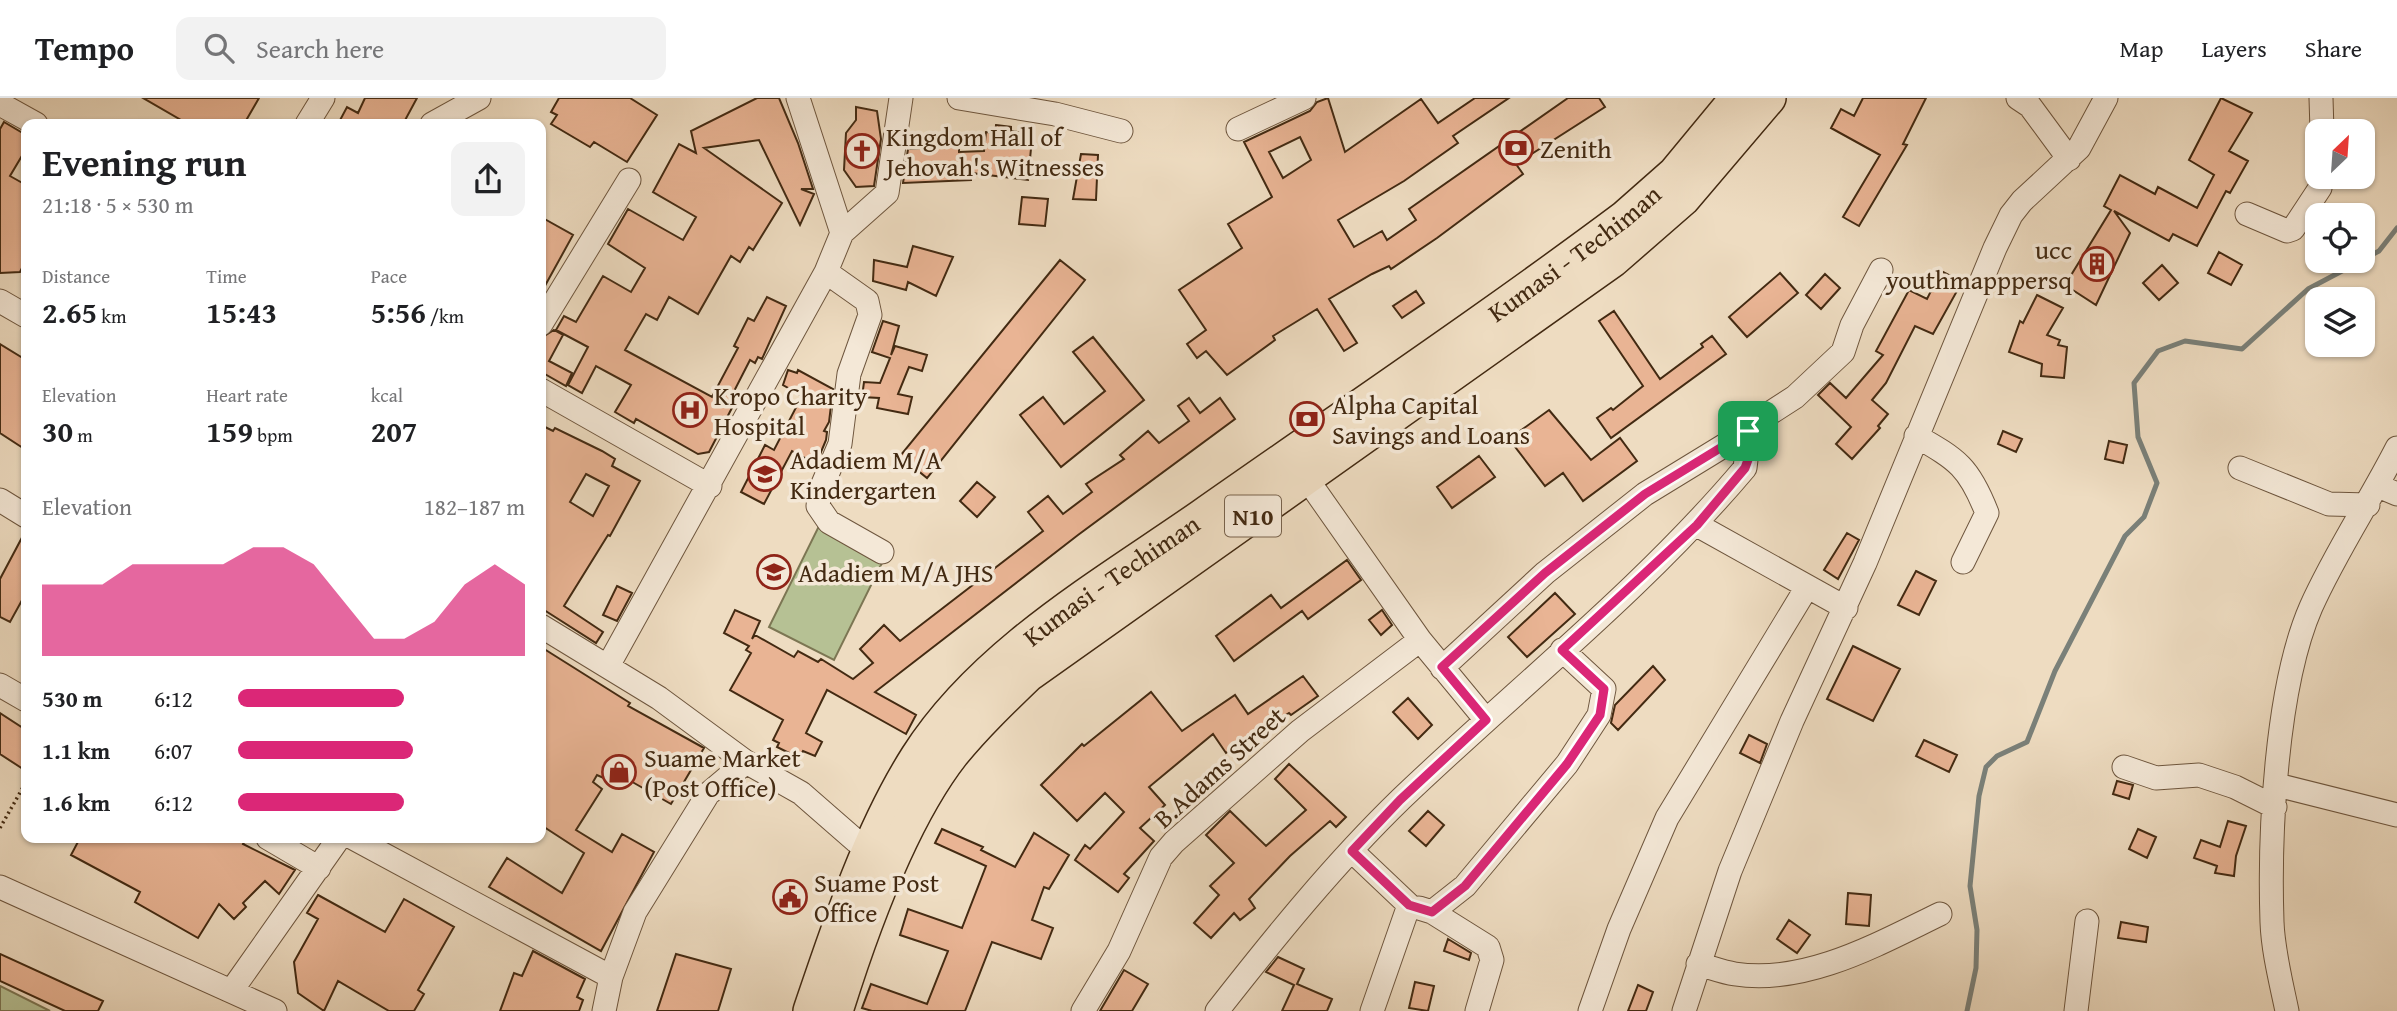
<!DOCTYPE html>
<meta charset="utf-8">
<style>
:root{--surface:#fff;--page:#f2f2f2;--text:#202124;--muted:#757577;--line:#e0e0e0;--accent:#db2777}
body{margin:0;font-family:"Gentium Book Plus",serif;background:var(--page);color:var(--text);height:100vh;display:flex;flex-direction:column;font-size:26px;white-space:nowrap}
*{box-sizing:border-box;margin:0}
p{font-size:23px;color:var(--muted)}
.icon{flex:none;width:38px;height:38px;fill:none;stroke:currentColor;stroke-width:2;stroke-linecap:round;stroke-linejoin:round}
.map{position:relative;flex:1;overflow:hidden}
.side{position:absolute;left:21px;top:21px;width:525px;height:724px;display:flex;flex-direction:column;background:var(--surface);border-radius:14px;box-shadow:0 2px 5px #0004}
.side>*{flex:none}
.needle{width:46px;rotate:25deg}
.controls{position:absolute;left:2305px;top:21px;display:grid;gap:14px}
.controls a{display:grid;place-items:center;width:70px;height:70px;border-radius:14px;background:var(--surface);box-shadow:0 2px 5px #0004;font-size:35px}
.pin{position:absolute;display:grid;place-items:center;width:60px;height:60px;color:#fff;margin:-30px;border-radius:14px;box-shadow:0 4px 10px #0006}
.round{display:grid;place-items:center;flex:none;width:74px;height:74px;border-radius:14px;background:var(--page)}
.summary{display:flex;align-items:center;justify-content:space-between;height:119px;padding:0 21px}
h1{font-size:38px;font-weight:700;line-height:52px}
.stats{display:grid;grid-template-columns:repeat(3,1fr);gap:10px;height:119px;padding:7px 21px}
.stats div{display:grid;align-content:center}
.stats b{font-size:30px;font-weight:700}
.stats small{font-size:19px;font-weight:400}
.stats p{font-size:19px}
.chart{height:196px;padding:14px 21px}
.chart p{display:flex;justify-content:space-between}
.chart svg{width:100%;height:126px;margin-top:7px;fill:var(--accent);opacity:.7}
ul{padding:0 21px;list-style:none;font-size:23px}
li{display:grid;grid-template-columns:112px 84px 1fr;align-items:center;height:52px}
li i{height:18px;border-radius:9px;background:var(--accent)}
header{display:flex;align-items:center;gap:42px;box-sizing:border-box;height:98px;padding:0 35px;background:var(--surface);border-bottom:2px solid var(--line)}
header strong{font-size:33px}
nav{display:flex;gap:38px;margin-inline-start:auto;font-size:24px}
.search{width:490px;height:63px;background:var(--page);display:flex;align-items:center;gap:18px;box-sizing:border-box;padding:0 24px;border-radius:14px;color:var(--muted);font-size:26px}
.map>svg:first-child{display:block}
</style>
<header>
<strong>Tempo</strong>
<div class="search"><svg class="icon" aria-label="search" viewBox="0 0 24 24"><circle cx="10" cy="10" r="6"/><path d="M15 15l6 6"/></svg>Search here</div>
<nav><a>Map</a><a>Layers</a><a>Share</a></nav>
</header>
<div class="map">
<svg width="2397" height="913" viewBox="0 0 2397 913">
<rect width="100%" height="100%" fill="#eedcc1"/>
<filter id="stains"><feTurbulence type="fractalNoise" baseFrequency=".00286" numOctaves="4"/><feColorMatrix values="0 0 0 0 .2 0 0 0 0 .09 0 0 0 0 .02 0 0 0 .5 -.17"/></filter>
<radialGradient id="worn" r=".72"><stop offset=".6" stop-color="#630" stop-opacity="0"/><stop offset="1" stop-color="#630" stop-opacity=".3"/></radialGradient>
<path fill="#b6c194" stroke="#7c7653" stroke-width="2" d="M819,428L884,461L834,562L769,529Z
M0,888L50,913H0Z"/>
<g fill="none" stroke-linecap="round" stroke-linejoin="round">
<path stroke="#7a8079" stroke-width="5" d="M2362,162L2379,153L2397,130
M1967,913L1976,870L1977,832L1970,788L1979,698L1986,669L1997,658L2027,644L2055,573L2125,438L2144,419L2157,385L2138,339L2134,285L2158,253L2185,243L2242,251L2308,191L2361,163"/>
</g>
<path fill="#e9b494" stroke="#432a12" stroke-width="2" fill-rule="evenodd" d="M143,0H259L244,26H188Z
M365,0H417L403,26H338L347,9L358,15Z
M559,0H630L657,17L627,64L594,44L590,49L551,26L557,17L551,14Z
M757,0H779L798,45L813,91H801L814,96L800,127L759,42L704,50L782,105L753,152L749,149L740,164L731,158L698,216L669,199L657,222L646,216L625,252L712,299L738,250L734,248L748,220L754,223L767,199L786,208L762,261L758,259L755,265L750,262L730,301L735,304L709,354L698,356L636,321L634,325L615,314L631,287L596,268L582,295L568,287L588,249L556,232L564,218L576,224L603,178L631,194L645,170L608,146L628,111L683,142L696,119L653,94L679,46L696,55L691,33Z
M1328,0L1345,54L1421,1L1438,25L1475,0H1509L1453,38L1458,45L1404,83L1338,122L1354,149L1382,133L1387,142L1416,122L1409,111L1568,0H1599L1605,9L1516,66L1523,76L1437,140L1391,171L1389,168L1372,176L1329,201L1357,245L1344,253L1317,211L1273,238L1275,242L1227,277L1206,253L1197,260L1187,246L1206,232L1179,192L1242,150L1228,126L1272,99L1244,44L1310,13L1317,4ZM1300,39L1311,62L1283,80L1269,54Z
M1863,0H1926L1903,46L1907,47L1859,128L1843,119L1880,57L1831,30L1841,11L1854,18Z
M2221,0L2252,15L2229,53L2248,63L2230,95L2226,93L2197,148L2173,136L2169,143L2114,113L2130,135L2096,207L2065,187L2111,112L2104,108L2120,77L2155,96L2158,89L2197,110L2214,77L2189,62Z
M856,9L877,13L881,41L874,88L856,89L844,72L846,35L856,22Z
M4,24L26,37V51L10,78L26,87V162L20,174L0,175V31Z
M996,27L1011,29V33L1024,35V39L1032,40L1028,82L971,75V82L903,85L908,51L959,48V54L984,53L986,34L995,35Z
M1081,56L1098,57L1096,102L1073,101Z
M1022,99L1048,101L1045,128L1019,126Z
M541,119L573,137L541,195Z
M913,148L953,159L936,198L908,184L906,192L873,183L874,162L907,169Z
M2219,154L2242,167L2231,187L2208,175Z
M1060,162L1085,182L927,380L900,358Z
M2162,167L2178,185L2159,202L2143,185Z
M1941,173L1962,184L1933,236L1915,228L1886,285L1872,302L1888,316L1878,328L1880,330L1852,361L1836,346L1851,329L1818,297L1830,285L1846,300L1883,257L1876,253L1909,192L1927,201Z
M1780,175L1798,195L1747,239L1729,219Z
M1825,176L1840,190L1821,211L1806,197Z
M1416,193L1424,205L1402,220L1393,208Z
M2037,197L2063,210L2047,237L2060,242L2058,247L2067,249L2064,280L2041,278L2042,266L2009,254L2020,223L2023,225Z
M1614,213L1660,281L1703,249L1701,246L1712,238L1726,256L1611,340L1597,320L1611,310L1613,312L1643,288L1599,223Z
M883,223L899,228L891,257L895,248L927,257L922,273L909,269L898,296L912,299L908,316L877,310L879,300L862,299L864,284L880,285L890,260L872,254Z
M554,232L563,237L549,263L572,275L566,288L543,275L541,278V240Z
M1093,239L1144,302L1061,369L1020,317L1043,299L1064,326L1105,293L1073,254Z
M0,246L26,262V352L0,335Z
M788,272L797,275L798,272L833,291L829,324L824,333L827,334L826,342L816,366L792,353L764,406L741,394L765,347L774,352L802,298L783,287Z
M1189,300L1200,315L1220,300L1235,321L1078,437L875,594L916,617L906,636L827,592L806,635L822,644L815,658L803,653L799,660L777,649L779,645L773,642L783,622L730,592L751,555L746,552L749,548L724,535L735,512L760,523L752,541L755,537L794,559L798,553L818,564L821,561L853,581L873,565L860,551L884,527L900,543L1043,433L1028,414L1048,398L1063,416L1092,394L1086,386L1124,361L1120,357L1148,333L1159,345L1189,323L1178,308Z
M1549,312L1591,362L1620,340L1637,363L1583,403L1563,375L1545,388L1509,341Z
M541,327L553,333L555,330L602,353L615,361L612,368L640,383L610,438L608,437L564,508L603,534L596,545L541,510ZM586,376L609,388L593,418L570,404Z
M2003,333L2022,341L2016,354L1998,346Z
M2109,343L2127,347L2123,365L2105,361Z
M1479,358L1495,379L1452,410L1437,389Z
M977,384L995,399L977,419L960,403Z
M26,432V495L10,524L0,519V481Z
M1847,435L1859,442L1838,481L1824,472Z
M1347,462L1361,482L1308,521L1302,513L1234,563L1216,538L1271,497L1281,510Z
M1916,473L1936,483L1919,517L1898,507Z
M617,488L632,495L617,523L603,517Z
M1555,495L1575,516L1527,559L1508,539Z
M1382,512L1392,527L1381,537L1369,522Z
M1853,548L1900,571L1873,623L1827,601Z
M541,549L630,605L628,608L704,650L671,706L613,673L608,682L597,677L593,684L602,691L576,732L612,754L622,736L654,754L601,853L489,789L507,760L562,795L584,755L541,727Z
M1653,568L1665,582L1618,632L1611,625L1615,607Z
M1303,578L1318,598L1291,617L1289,615L1226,655L1213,636L1149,689L1165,707L1140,730L1154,743L1124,776L1129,780L1118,794L1075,762L1085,747L1090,751L1124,714L1105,695L1077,723L1041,687L1082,646L1084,648L1151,594L1182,633L1235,597L1248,616Z
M1408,600L1432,627L1418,641L1393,614Z
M0,615L26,632V673L0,656Z
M1749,637L1767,646L1760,665L1740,655Z
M1924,642L1957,657L1949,674L1916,658Z
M1289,666L1346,719L1336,729L1330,723L1290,758L1249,801L1255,810L1240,822L1234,815L1211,840L1194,825L1219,797L1210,788L1234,765L1206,737L1230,713L1266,748L1306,712L1275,681Z
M2117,683L2133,687L2129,701L2113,696Z
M1428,713L1444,727L1426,748L1409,733Z
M2228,723L2246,728L2236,758L2234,778L2215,775L2217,768L2194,760L2201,742L2220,749Z
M942,731L983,749L981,752L1015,769L1034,735L1069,757L1049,791L1044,789L1032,822L1053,830L1041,861L992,844L965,913H872L862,910L871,886L927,906L948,853L900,837L908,811L962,830L986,768L935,745Z
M2138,731L2156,739L2147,760L2129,751Z
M80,740H246L243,746L295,772L279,796L265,783L243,805L246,809L234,821L219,806L198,840L135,804L140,794L71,757Z
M1848,795L1871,797L1869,828L1846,826Z
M318,797L385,834L404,801L454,829L418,892L424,896L414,913H389L338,883L324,913L298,895L294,864L318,821L307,815Z
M1789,822L1810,837L1797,855L1777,841Z
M2121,824L2148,829L2146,844L2118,840Z
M1448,841L1471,855L1469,862L1444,853Z
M533,853L585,881L577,899L583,902L579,913H500L514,875L522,878Z
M0,856L103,903L98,913H65L0,883Z
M676,856L731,871L718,913H657Z
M1278,859L1304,871L1297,886L1332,901L1327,913H1282L1294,887L1266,874Z
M1124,872L1148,886L1132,913H1100Z
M1415,884L1434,888L1428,913L1409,910Z
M1638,887L1653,894L1646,913H1628Z"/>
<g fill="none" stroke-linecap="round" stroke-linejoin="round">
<g stroke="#6e563e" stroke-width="25">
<path id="minor" d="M959,0L1055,16L1121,33
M2018,0L2030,8L2069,61
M2321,0L2322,33
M0,6L36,26
M307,26L323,0
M432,26L479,0
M1238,31L1304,0
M2247,116L2287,133L2293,131L2320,90L2322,79
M842,135L887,95L901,0
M826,174L867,203L870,217L849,276L840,346L820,393L818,408L829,424L882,454
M0,203L26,218
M541,226L629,82
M541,292L710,388
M1916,338C1958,362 1969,369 1987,415L1963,464
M2240,370L2329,406L2368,407
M1307,381L1420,542L1486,622
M2378,388L2397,396
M0,402L26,418
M1697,427L1846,510
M541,528L659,600L746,664L801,695L856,743L881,760
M608,568L826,174L842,135L798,0
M1442,570L1545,475L1645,396L1748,333
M0,587L26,602
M2124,669L2156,680L2199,677L2235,689L2275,709
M2277,687L2397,717
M268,740L319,770
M353,740L611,879
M1352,753L1409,807L1372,913
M0,789L275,913
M1419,810L1432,814L1488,849L1492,862L1477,913
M1432,814L1465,788L1567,666L1599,617L1604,591L1562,552
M1698,866C1710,869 1722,874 1735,876C1806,887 1878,846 1940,816
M232,892L339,740
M604,913L611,879L635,814L708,696L746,664
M1083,913L1119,853L1161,759L1174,744L1300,633L1420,542
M1217,913C1275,839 1334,766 1401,701C1516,591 1643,491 1745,370L1750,328L1795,299L1843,254L1852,227L1881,172
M1590,913L1619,831L1667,720L1807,489
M1684,913L1730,773L1792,623L1865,465L1995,150L2011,117L2022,103L2079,50L2106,0
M2076,913L2087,823
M2287,913C2281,884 2273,853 2272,824C2269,736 2276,589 2311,509C2335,455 2370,403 2397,350"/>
</g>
<g stroke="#432a12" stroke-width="36">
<g id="highway">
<path id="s1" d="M810,913C838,830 870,733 917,659C983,555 1103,487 1202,418C1343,319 1486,223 1624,120L1675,75L1737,0"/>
<path d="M836,913C861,833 902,720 953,655C976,627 1002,602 1028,577L1613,162L1683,101L1769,0"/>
</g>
</g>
<path stroke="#432a12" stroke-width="3.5" stroke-dasharray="2 3.5" stroke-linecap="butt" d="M0,730L26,684"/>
<use href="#minor" stroke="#f4e8d7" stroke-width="23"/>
<use href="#highway" stroke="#eedcc1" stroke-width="33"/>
</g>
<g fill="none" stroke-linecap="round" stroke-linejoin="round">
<g stroke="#fff" stroke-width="14">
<path id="route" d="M1748,333L1749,359L1745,370L1697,427L1562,552L1604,591L1600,617L1567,666L1465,788L1432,814L1409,807L1352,753L1400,702L1486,622L1442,569L1545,475L1645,396Z"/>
</g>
<use href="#route" stroke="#db2777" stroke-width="9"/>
</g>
<defs>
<g id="bank-ring" transform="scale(1.75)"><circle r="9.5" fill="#f4e8d7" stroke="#8f2418" stroke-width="1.5"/><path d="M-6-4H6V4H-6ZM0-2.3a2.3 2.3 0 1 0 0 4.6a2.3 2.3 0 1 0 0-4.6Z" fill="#8f2418"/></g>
<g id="church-ring" transform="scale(1.75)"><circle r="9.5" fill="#f4e8d7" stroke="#8f2418" stroke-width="1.5"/><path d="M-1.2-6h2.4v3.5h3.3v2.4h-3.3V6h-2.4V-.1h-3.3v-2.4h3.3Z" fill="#8f2418"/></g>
<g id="building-ring" transform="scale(1.75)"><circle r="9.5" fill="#f4e8d7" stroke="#8f2418" stroke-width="1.5"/><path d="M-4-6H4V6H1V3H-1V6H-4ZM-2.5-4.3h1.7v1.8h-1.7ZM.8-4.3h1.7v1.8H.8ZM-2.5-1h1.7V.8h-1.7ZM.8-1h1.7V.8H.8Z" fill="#8f2418"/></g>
<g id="hospital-ring" transform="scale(1.75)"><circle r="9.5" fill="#f4e8d7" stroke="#8f2418" stroke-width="1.5"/><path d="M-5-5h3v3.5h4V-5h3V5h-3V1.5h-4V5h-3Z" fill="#8f2418"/></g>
<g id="school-ring" transform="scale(1.75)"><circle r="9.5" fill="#f4e8d7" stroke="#8f2418" stroke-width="1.5"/><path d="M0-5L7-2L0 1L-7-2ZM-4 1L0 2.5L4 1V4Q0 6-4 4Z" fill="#8f2418"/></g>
<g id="shop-ring" transform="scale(1.75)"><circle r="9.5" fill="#f4e8d7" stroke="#8f2418" stroke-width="1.5"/><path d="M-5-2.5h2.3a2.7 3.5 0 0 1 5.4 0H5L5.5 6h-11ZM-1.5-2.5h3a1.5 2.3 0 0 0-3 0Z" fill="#8f2418"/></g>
<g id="civic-ring" transform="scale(1.75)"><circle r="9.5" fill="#f4e8d7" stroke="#8f2418" stroke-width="1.5"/><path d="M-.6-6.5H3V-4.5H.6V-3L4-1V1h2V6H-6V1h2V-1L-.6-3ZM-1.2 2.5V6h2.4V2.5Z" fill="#8f2418"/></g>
</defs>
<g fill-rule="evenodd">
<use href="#bank-ring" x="1516" y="50"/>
<use href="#church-ring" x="862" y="53"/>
<use href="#building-ring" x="2097" y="166"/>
<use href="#hospital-ring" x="690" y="312"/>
<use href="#bank-ring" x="1307" y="321"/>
<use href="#school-ring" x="765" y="376"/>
<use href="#school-ring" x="774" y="474"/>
<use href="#shop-ring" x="619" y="674"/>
<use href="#civic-ring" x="790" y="799"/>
</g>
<g text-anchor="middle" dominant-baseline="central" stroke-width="7" stroke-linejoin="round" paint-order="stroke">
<rect fill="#f4e8d7" stroke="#78634d" stroke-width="2" x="1225" y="397.5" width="56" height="41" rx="5"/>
<g font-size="24" font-weight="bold" fill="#432a12">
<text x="1253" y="418">N10</text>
</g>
<g font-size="26" fill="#432a12" stroke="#f4e8d7" text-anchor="start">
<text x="886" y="38">Kingdom Hall of<tspan x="886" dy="30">Jehovah's Witnesses</tspan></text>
<text x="1540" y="50">Zenith</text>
<text x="2072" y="151" text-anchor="end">ucc<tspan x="2072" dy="30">youthmapppersq</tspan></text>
<text x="714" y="297">Kropo Charity<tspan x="714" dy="30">Hospital</tspan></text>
<text x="1332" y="306">Alpha Capital<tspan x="1332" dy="30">Savings and Loans</tspan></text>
<text x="790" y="361">Adadiem M/A<tspan x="790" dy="30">Kindergarten</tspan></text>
<text x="798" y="474">Adadiem M/A JHS</text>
<text x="644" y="659">Suame Market<tspan x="644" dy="30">(Post Office)</tspan></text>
<text x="814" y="784">Suame Post<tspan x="814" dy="30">Office</tspan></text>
</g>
<g font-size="26" fill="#432a12" stroke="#f4e8d7">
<text stroke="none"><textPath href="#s1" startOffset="1108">Kumasi - Techiman</textPath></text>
<text stroke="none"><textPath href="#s1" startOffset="541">Kumasi - Techiman</textPath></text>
<text transform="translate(1219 669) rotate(-42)">B.Adams Street</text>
</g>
</g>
<rect width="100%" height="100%" filter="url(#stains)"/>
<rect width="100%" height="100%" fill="url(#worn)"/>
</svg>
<div class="controls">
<a><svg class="needle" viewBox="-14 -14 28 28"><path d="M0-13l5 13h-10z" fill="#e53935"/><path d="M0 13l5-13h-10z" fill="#757577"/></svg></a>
<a><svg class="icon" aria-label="locate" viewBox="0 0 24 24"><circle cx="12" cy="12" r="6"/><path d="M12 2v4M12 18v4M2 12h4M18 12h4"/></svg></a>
<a><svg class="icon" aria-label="layers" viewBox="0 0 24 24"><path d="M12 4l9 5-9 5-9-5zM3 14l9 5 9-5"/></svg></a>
</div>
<div class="pin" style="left:1748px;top:333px;background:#1e9e55"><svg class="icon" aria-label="arrive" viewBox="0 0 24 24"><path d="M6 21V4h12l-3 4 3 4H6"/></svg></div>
<section class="side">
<div class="summary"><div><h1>Evening run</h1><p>21:18 · 5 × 530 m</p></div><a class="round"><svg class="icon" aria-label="share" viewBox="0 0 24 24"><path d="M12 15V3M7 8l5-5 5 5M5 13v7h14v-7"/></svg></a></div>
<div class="stats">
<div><p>Distance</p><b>2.65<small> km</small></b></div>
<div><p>Time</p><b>15:43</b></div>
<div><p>Pace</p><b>5:56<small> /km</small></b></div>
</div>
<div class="stats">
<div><p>Elevation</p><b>30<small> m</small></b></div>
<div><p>Heart rate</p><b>159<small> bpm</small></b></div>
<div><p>kcal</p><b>207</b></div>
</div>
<div class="chart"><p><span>Elevation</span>182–187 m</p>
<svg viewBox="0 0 160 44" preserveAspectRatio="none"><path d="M0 44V19L10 19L20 19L30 12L40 12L50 12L60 12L70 6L80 6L90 12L100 25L110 38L120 38L130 32L140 19L150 12L160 19V44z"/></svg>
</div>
<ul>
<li><b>530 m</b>6:12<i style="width:58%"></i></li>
<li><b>1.1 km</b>6:07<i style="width:61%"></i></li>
<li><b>1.6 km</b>6:12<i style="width:58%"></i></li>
</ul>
</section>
</div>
